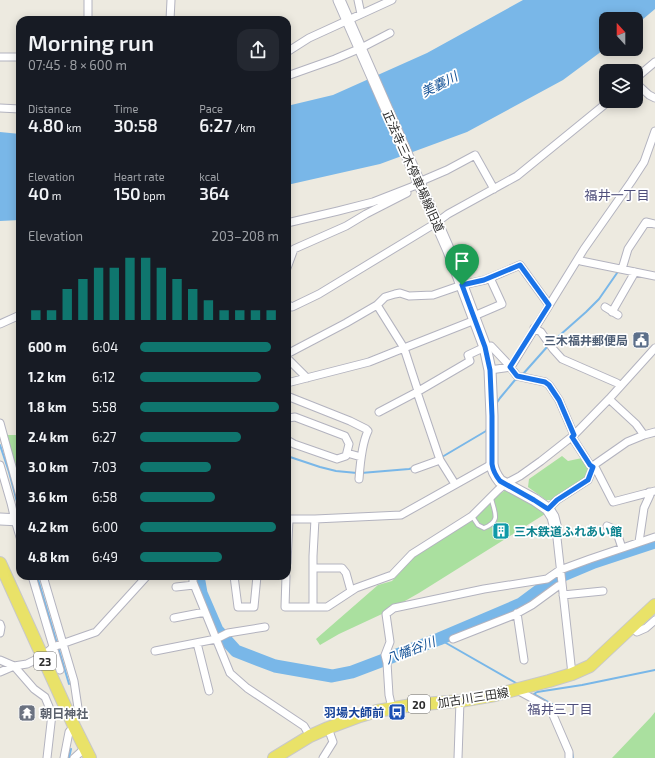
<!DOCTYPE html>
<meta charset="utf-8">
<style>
:root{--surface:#171b24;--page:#242831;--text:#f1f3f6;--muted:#9ea1a6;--accent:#0f766e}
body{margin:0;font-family:"Exo 2","Noto Sans JP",sans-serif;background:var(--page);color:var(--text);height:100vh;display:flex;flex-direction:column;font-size:15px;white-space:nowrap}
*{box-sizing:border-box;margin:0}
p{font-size:13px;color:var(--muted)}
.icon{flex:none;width:22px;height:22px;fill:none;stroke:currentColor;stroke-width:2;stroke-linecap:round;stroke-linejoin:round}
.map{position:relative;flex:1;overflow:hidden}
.side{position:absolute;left:16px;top:16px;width:275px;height:564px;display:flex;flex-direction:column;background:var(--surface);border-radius:12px;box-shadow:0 2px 10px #0003}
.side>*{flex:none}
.needle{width:26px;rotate:339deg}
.buttons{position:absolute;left:599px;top:12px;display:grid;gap:8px}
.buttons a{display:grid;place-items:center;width:44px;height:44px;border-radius:8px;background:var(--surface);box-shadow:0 2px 10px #0003;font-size:20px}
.pin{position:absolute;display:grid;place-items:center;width:34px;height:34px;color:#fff;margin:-41px -17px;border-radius:50% 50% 50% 0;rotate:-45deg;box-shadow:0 0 4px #0007}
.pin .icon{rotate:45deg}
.round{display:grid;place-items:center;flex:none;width:42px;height:42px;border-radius:12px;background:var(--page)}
.overview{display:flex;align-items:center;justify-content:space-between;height:68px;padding:0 12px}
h1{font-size:22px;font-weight:600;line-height:30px}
.metrics{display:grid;grid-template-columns:repeat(3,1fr);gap:6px;height:68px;padding:4px 12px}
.metrics div{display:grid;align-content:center}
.metrics b{font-size:17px;font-weight:600}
.metrics small{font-size:11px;font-weight:400}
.metrics p{font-size:11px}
.chart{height:112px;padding:8px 12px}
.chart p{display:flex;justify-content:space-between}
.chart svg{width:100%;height:72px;margin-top:4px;stroke:var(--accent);stroke-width:6}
ul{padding:0 12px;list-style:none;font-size:13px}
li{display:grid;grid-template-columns:64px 48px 1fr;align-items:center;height:30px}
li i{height:10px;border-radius:5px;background:var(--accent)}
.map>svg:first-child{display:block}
</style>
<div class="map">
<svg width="655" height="758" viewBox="0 0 655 758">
<rect width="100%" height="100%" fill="#edeae0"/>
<path fill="#aae09f" d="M6,435H20V484Z
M562,456L568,461L582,458L589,468L584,479L552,500H546L528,487L529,479Z
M506,490L538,507L545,514L419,593L382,614L339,634L320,645L316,639L378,585L392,581L414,557L446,536L504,491Z
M655,712V758H612L651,717Z"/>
<path fill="#79b7e8" d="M523,0H655V9L636,25V19H606V48L563,80L467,132L380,164L287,185V106L333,95L427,53Z
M0,132L20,134V220L0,221Z"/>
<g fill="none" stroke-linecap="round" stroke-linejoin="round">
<path stroke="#79b7e8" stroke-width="2" d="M551,343L586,312L599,299L617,273
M523,374L547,347
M496,404L500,398L515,380L517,379
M0,445L9,472L20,513
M287,456L320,467L336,471L357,473
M442,457L486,431L487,429
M361,473L409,469L413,468
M37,576L69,684
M439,639L516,683
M534,694L537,692L582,685L655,670
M534,694L552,704L557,717
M572,752L573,758
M69,758L71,749"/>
<path stroke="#79b7e8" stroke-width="13" d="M198,576L201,593L217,630L236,651L275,666L332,676L352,672L439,639L521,604L556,578L594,562L655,542"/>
<g stroke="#b3b3bf" stroke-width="5.5">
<path id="lane" d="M472,516L478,525L484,528C502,521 494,512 491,497"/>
</g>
<g stroke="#b3b3bf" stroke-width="9">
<path id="street" d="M358,0L361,14
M88,20V0
M170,20L171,0
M287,52L309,38L392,0
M0,57H20
M287,76L335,59L361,48L390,33
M636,78L655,62
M636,83L649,95L655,98
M0,108L20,109
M287,223L338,211L373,202L414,186L419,182L447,170L475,155L494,189
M578,259L581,261L655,276
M287,268L294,249L346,226L366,214L407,193
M622,269L628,249L646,222L655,224
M287,304L292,307L319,294L436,223L448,214L517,176L609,101
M377,305L385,297L395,294L400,293L409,296L433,295L462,285L485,280L520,265L549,305
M605,307L618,315
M612,312L635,272
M474,316L502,304L490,278
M0,324L20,315
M534,328L541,332L553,349L562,359L617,383L620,386
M287,354L346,323L377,305L404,348L418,391
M287,358L307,378
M490,370L511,367L584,249L631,182L644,162L655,131
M287,383L369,362L404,348L475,320
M417,392L440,460L455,484
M287,396L350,421L366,429L368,431C362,443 360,465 359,479
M609,399L636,424L644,435L655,432
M379,412L417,392L470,361L468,355L485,347L491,346L508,364L517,376L545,382L549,385L559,400L574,435
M287,420L288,418L295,417L345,436L349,444L346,456L337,459L294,444L287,440
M0,423L20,496
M572,437L590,465L593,467
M347,453L361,457
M0,465L11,503L15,520L20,537
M594,465L613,502L655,491
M415,469L440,460
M548,509L557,500L588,480L594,465L627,442L644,435
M287,519H315L401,515L492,464
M607,526L616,530L622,548
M556,529L572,674
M639,542L644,508L650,495L649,492
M287,563L289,519
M313,568H342L346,573L351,591
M32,576L60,670
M43,576L74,681L78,708
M193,576V582L230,673L247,688L304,726L310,736
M234,576L238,607H254L257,576
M286,576L285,607H327L356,588L392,575L412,554L472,516L498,490L505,484L520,476L541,461L574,435L609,399L655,348
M176,587L194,585
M563,595L603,591
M313,607V556L315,519
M517,613L524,660
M174,618L205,612
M0,624L1,627L0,633
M631,627L637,632L646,628L655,620
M453,639L514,615L532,605L558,586L562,585
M197,643L209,691
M155,651L216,639L228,633L265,627
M0,660L14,666L34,689L45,697L52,714L47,758
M0,672L14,666L27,664L43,656L53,647L96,632L147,576
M517,690L550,708L569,752V758
M392,708L389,695L387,663L385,655L390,642L386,614L394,608L484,589L547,579L560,570L590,559L655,537
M64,758L69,732L74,726
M74,758L85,748
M323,758L333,742L328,728
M458,758L460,701"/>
</g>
<g stroke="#b3b3bf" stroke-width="13">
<path id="secondary" d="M339,0L449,251L485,347L490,370L492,416V464C493,471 496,476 500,481L535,500L548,509L553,517L556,529
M0,519L20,520"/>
</g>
<g stroke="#c8c8c8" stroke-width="14">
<path id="primary" d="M0,563L74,726L90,758
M274,758L310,736L328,728L360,716L377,711L412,705L460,701L495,695L549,681L572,674L590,666L655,605"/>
</g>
<use href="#lane" stroke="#fff" stroke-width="3.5"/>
<use href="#street" stroke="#fff" stroke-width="7"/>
<use href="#secondary" stroke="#fff" stroke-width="11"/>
<use href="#primary" stroke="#e9e268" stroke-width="12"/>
</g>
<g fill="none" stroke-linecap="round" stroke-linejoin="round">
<g stroke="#fff" stroke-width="8">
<path id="route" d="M520,265L549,305L510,367L517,376L545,382L549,385L559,400L574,435L572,437L590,465L593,467L588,480L557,500L548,509L534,500L500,481C496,476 493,471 492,464V416L490,370L485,347L462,285L484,280Z"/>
</g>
<use href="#route" stroke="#1a73e8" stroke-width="5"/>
</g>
<defs>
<g id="civic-square" transform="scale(0.9)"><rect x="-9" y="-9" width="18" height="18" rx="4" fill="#5c6f8a" stroke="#fff"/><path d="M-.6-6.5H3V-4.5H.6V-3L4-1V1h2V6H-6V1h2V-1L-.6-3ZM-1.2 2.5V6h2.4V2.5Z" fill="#fff"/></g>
<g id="building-square" transform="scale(0.9)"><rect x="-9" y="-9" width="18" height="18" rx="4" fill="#0f9aa8" stroke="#fff"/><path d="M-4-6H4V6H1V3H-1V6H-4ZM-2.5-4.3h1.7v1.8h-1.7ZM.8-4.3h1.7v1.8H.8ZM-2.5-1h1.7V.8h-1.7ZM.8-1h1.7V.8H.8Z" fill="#fff"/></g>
<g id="bus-square" transform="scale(0.9)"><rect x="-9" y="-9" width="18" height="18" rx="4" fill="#1a4fb4" stroke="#fff"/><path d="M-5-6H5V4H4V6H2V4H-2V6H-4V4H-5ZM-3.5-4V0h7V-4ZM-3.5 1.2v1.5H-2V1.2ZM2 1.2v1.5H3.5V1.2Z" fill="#fff"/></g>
<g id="temple-square" transform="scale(0.9)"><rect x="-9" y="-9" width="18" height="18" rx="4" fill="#6b7280" stroke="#fff"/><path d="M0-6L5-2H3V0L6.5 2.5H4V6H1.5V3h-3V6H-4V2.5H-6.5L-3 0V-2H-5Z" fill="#fff"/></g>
</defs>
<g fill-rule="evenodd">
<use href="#civic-square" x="641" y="340"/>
<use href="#building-square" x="501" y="531"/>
<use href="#bus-square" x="397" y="712"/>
<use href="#temple-square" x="27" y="713"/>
</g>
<g text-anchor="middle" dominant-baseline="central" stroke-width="3.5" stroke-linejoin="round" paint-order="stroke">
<g fill="#fff" stroke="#6b6b6b" stroke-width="1">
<rect x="34" y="652" width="22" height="18" rx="3"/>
<rect x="408" y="695" width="22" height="18" rx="3"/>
</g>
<g font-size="11" font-weight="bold" fill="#2c2c2c">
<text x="45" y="661">23</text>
<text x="419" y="704">20</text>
</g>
<g font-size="12" fill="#2c2c2c" stroke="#fff">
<text transform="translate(414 171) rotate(66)">正法寺三木停車場線旧道</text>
<text transform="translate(473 697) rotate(-9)">加古川三田線</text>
</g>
<g font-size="12" font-weight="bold" fill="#4e5e75" stroke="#fff" text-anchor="end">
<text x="628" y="340">三木福井郵便局</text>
</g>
<g font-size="12" font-weight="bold" fill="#0d838f" stroke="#fff" text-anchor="start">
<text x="514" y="531">三木鉄道ふれあい館</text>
</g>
<g font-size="12" font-weight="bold" fill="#164399" stroke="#fff" text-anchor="end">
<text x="384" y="712">羽場大師前</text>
</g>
<g font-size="12" font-weight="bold" fill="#5b616d" stroke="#fff" text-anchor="start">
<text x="40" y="713">朝日神社</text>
</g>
<g font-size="13" font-style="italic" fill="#155397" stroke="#fff">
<text transform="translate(439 84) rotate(-27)">美嚢川</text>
<text transform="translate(410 650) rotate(-21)">八幡谷川</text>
</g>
<g font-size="13" fill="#4f4f7b" stroke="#fff">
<text x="617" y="195">福井一丁目</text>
<text x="560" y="709">福井三丁目</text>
</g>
</g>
</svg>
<div class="buttons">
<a><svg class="needle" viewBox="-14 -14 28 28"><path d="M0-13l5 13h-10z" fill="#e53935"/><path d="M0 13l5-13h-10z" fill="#9ea1a6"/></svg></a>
<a><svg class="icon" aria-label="layers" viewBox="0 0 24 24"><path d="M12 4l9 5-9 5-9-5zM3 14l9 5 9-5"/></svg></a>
</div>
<div class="pin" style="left:462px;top:285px;background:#1e9e55"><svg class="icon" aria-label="arrive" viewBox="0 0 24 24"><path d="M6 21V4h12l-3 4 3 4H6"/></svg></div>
<section class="side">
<div class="overview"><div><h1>Morning run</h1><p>07:45 · 8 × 600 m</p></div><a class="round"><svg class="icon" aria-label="share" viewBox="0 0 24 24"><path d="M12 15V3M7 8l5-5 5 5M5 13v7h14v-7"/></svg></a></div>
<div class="metrics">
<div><p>Distance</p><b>4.80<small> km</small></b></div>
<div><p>Time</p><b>30:58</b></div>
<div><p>Pace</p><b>6:27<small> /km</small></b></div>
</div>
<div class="metrics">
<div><p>Elevation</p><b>40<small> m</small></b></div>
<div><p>Heart rate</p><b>150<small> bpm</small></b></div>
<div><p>kcal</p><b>364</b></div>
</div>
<div class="chart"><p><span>Elevation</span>203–208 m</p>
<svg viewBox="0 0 160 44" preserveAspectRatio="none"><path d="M5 44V38M15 44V38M25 44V25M35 44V19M45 44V12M55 44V12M65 44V6M75 44V6M85 44V12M95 44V19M105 44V25M115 44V32M125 44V38M135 44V38M145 44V38M155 44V38"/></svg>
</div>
<ul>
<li><b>600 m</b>6:04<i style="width:94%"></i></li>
<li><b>1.2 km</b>6:12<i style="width:87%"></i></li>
<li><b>1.8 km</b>5:58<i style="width:100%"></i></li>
<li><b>2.4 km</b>6:27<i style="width:73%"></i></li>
<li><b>3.0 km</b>7:03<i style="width:51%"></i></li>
<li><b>3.6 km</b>6:58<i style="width:54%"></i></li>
<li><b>4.2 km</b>6:00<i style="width:98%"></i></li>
<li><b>4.8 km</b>6:49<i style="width:59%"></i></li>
</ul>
</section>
</div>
